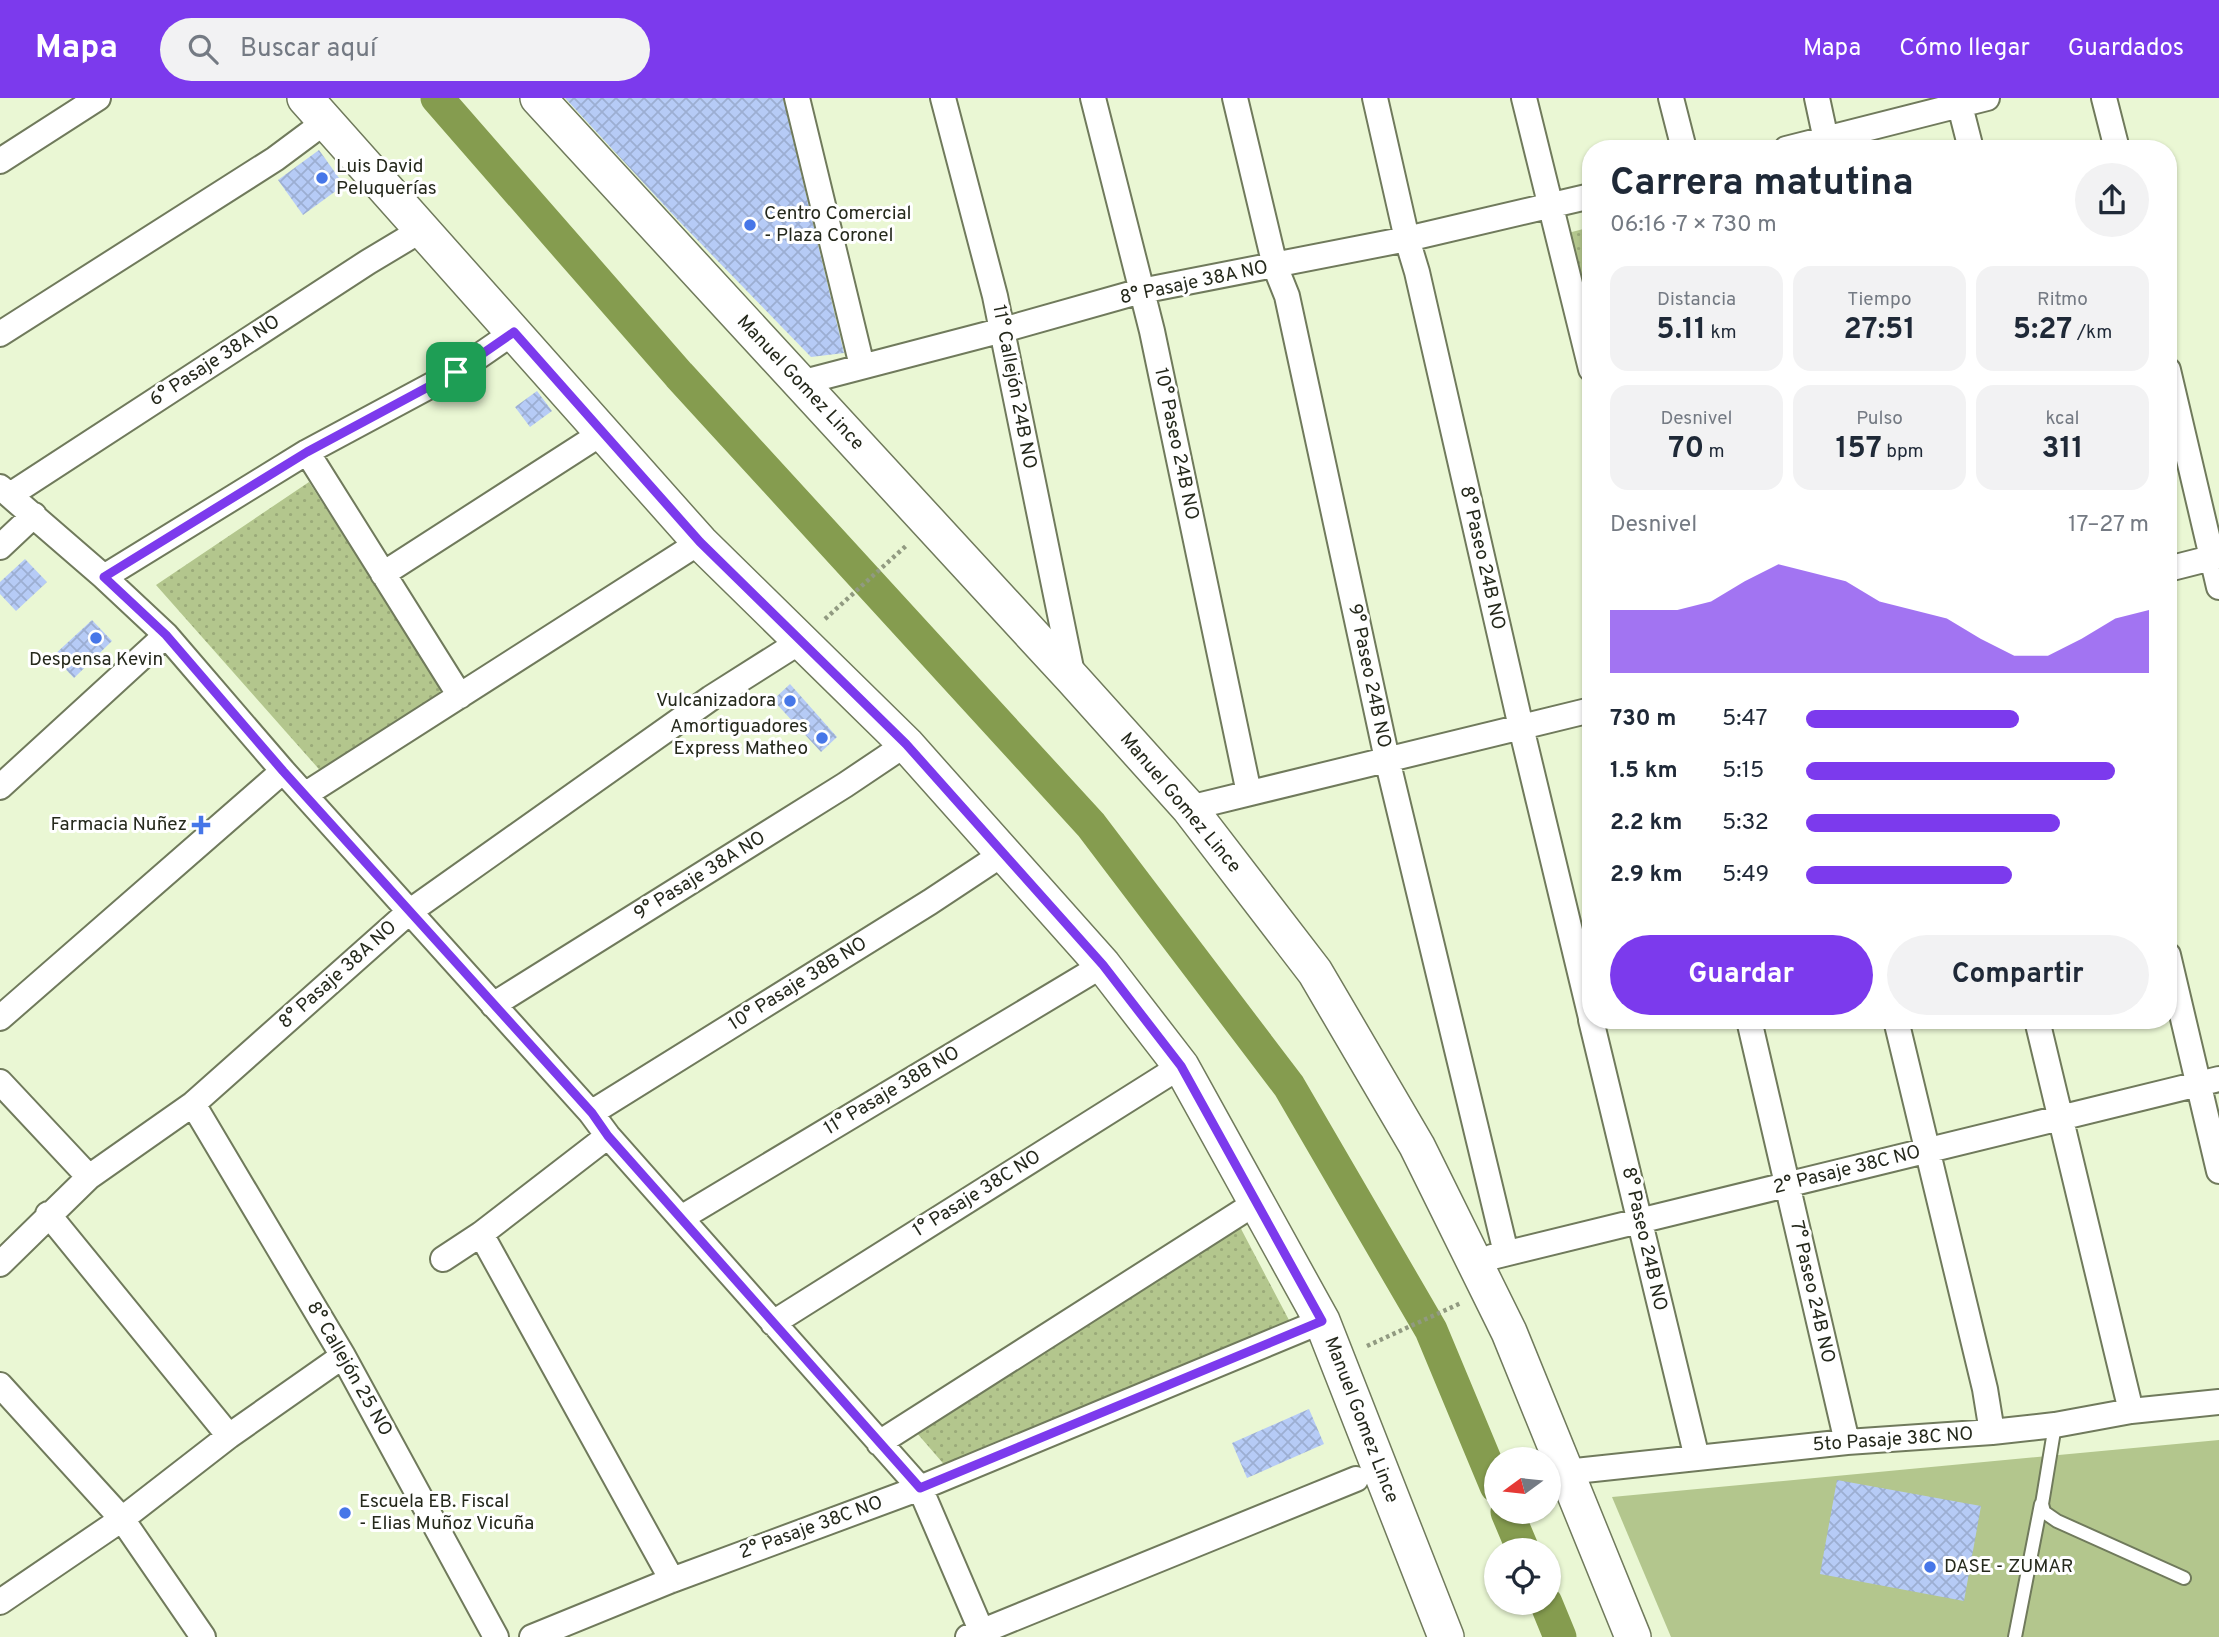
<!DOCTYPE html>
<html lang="es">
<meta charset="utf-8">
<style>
:root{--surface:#fff;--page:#f2f2f3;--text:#1f2937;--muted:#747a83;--accent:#7c3aed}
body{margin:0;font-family:Overpass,sans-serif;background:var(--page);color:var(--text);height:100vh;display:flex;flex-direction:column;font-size:26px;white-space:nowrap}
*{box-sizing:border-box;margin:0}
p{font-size:23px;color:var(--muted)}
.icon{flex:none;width:38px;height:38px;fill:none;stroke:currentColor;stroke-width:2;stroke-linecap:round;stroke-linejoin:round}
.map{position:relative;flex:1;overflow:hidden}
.drawer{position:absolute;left:1582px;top:42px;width:595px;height:889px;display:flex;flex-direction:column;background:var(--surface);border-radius:28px;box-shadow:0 2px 5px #0004}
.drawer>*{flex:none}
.needle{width:46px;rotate:255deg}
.buttons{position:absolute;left:1484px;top:1349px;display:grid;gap:14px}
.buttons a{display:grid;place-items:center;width:77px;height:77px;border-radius:50%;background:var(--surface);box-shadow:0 2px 5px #0004;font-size:35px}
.pin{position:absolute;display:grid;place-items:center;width:60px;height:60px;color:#fff;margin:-30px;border-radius:14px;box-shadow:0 4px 10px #0006}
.round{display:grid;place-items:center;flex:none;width:74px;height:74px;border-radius:37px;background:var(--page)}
.summary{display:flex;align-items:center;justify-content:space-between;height:119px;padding:0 28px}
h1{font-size:38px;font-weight:700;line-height:52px}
.figures{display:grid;grid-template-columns:repeat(3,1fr);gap:10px;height:119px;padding:7px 28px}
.figures div{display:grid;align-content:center;border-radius:18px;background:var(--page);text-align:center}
.figures b{font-size:30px;font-weight:700}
.figures small{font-size:19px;font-weight:400}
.figures p{font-size:19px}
.chart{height:196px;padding:14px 28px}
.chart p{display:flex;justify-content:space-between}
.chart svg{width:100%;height:126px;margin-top:7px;fill:var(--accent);opacity:.7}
.button{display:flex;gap:14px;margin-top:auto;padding:14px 28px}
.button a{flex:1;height:80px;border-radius:42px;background:var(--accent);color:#fff;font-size:28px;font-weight:700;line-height:80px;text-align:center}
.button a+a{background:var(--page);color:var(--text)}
ul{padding:0 28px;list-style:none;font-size:23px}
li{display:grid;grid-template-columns:112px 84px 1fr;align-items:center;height:52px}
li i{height:18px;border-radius:9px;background:var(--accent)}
header{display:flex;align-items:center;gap:42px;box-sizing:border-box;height:98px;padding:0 35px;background:var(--accent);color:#fff}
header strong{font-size:33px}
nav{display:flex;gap:38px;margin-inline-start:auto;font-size:24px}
.search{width:490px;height:63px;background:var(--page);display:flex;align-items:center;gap:18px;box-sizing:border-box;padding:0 24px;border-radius:38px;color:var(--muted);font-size:26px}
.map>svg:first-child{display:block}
</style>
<header>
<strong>Mapa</strong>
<div class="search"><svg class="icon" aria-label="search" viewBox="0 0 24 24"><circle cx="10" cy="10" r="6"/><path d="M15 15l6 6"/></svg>Buscar aquí</div>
<nav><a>Mapa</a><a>Cómo llegar</a><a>Guardados</a></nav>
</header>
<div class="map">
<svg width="2219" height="1539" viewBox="0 0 2219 1539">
<defs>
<pattern id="park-dots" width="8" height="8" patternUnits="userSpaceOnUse" patternTransform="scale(1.75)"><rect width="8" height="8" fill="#b3c68d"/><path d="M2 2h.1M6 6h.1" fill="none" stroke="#9aaa79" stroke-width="1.8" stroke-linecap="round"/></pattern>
<pattern id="building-cross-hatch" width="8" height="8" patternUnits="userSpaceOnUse" patternTransform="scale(1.75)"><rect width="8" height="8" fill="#b6cbf6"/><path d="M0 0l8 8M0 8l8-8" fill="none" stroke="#9caed2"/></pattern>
</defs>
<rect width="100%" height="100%" fill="#eaf7d4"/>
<path fill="url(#park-dots)" d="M1591,129V224L1568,135Z
M309,384L447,598L325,678L156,487Z
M1239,1127L1290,1224L948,1371L916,1334Z"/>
<path fill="#b3c68d" d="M2219,1342V1539H1671L1612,1399Z"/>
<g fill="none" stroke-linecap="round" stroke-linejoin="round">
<path stroke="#859c4f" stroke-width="33" d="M437,0L679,277L1091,727L1289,988L1431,1232L1496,1388
M1507,1414L1523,1452
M1546,1505L1560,1539"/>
</g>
<path fill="url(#building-cross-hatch)" d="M565,0H783L844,255L811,259L676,120Z
M319,52L344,87L303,117L278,82Z
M537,293L552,313L530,329L515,309Z
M25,461L47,484L16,513L0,496V484Z
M92,522L112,543L74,580L53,558Z
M790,586L837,639L821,654L773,602Z
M1309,1311L1324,1346L1247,1380L1232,1345Z
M1837,1382L1981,1408L1964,1503L1820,1476Z"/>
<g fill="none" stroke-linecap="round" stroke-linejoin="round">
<g stroke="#707a5c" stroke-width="16">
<path id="lane" d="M2055,1327L2042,1406L2044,1414L2057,1423L2184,1480
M2015,1539L2041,1406"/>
</g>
<g stroke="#707a5c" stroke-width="28">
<path id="street" d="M797,0L862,268
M943,0L995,198L1073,580
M1093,0L1152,233L1249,695
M1235,0L1275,168L1287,198L1387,661L1506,1155
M1375,0L1407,141L1417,174L1521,629L1591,920
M1524,0L1591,271
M1671,0L1684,51
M1817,0L1828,51
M1958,0L1971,51
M2104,0L2117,51
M1786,51L1987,0
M0,63L98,0
M0,236L275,61L326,23
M2168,272L2219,489
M800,285L1003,232L1141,193L1407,141L1591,98
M307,354L460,598
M0,389L104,479L166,537L283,673L591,1015L608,1038L920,1390L984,1539
M10,397L368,164L423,131
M0,449L34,417
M2168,471L2219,458
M383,476L602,335
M104,479L307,354L456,274L514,234
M0,689L166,537
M306,696L700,444
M1189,710L1591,612
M2168,857L2219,1073
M493,907L845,687L906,646
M0,920L283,673
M1591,922C1626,1068 1661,1214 1697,1360
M1749,922L1847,1344
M1896,922L1985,1291L1992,1334
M2037,922L2131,1313
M0,984L89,1079
M193,1006L343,1258L496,1539
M591,1015L930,804L1004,755
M48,1116L229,1338
M681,1120L1103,867
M481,1136L672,1482
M1492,1159L2219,981
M443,1161L481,1136L608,1038
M0,1166L89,1079L193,1006L409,814L711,600L801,543
M773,1225L1181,968
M0,1287L122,1421L203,1539
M879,1345L1257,1104
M1566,1374L1847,1344L1992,1334L2055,1327L2131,1313L2219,1304
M0,1504L122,1421L229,1338L343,1258
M532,1539L672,1482L920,1390L1322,1223
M968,1539L1356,1381"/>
</g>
<g stroke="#707a5c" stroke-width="38">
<path id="secondary" d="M305,0L700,444L906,646L1103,867L1181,968L1322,1223L1446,1539
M538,0L1073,581L1189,710L1315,874L1417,1048L1509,1234L1633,1539"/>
</g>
<path stroke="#919a81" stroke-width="4.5" stroke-dasharray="3.5 3.5" stroke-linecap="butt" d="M825,521L907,447
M1367,1248L1461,1205"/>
<use href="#lane" stroke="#fff" stroke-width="12"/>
<use href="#street" stroke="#fff" stroke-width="24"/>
<use href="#secondary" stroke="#fff" stroke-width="35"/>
</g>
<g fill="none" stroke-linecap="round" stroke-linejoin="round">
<g stroke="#fff" stroke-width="14">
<path id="route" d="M514,234L700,444L906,646L1103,867L1181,968L1322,1223L920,1390L608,1038L592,1015L283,673L166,537L104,479L307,354L456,274Z"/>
</g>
<use href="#route" stroke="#7c3aed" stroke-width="9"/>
</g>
<g fill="#4676e8" stroke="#fff" stroke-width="2.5">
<circle cx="322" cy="80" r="7"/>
<circle cx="750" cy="127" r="7"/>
<circle cx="96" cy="540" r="7"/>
<circle cx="790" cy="603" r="7"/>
<circle cx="822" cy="640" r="7"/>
<path d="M197.5 716.5h7v7h7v7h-7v7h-7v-7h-7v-7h7z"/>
<circle cx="345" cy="1415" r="7"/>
<circle cx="1930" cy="1469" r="7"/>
</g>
<g text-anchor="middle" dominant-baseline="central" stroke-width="6" stroke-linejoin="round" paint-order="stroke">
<g font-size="19" fill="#25291c" stroke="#fff" text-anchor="start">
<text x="336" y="69">Luis David<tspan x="336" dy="22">Peluquerías</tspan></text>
<text x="764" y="116">Centro Comercial<tspan x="764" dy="22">- Plaza Coronel</tspan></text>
<text x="96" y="562" text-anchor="middle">Despensa Kevin</text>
<text x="776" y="603" text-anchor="end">Vulcanizadora</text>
<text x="808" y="629" text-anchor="end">Amortiguadores<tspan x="808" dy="22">Express Matheo</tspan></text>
<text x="187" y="727" text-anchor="end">Farmacia Nuñez</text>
<text x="359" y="1404">Escuela EB. Fiscal<tspan x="359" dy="22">- Elias Muñoz Vicuña</tspan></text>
<text x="1944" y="1469">DASE - ZUMAR</text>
</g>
<g font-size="19" fill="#25291c" stroke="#fff">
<text transform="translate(1194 185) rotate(-12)">8° Pasaje 38A NO</text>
<text transform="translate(215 263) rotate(-33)">6° Pasaje 38A NO</text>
<text transform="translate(800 285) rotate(47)">Manuel Gomez Lince</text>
<text transform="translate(1014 289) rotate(79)">11° Callejón 24B NO</text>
<text transform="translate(1176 346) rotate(78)">10° Paseo 24B NO</text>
<text transform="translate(1482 460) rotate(77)">8° Paseo 24B NO</text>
<text transform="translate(1369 578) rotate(78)">9° Paseo 24B NO</text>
<text transform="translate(1180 705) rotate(50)">Manuel Gomez Lince</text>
<text transform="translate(700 778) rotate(-32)">9° Pasaje 38A NO</text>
<text transform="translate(338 877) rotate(-42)">8° Pasaje 38A NO</text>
<text transform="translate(798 886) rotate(-32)">10° Pasaje 38B NO</text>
<text transform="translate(892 993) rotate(-31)">11° Pasaje 38B NO</text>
<text transform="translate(1847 1072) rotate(-14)">2° Pasaje 38C NO</text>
<text transform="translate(977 1096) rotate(-32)">1° Pasaje 38C NO</text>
<text transform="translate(1644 1141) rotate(77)">8° Paseo 24B NO</text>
<text transform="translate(1812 1194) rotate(77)">7° Paseo 24B NO</text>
<text transform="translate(349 1271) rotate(60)">8° Callejón 25 NO</text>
<text transform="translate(1361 1322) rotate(69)">Manuel Gomez Lince</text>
<text transform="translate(1893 1342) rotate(-4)">5to Pasaje 38C NO</text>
<text transform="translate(811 1430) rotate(-20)">2° Pasaje 38C NO</text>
</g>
</g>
</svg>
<div class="buttons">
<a><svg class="needle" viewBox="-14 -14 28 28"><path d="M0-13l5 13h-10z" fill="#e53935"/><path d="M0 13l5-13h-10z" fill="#747a83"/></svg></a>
<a><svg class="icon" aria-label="locate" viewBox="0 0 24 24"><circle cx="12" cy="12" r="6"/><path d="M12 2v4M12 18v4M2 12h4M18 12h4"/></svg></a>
</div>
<div class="pin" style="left:456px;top:274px;background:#1e9e55"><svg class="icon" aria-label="arrive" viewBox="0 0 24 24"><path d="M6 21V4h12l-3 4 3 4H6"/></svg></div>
<section class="drawer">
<div class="summary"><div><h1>Carrera matutina</h1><p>06:16 · 7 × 730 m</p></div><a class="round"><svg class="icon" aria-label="share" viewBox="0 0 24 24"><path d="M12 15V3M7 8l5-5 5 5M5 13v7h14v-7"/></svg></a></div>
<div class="figures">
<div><p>Distancia</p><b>5.11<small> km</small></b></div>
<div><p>Tiempo</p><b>27:51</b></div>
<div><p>Ritmo</p><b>5:27<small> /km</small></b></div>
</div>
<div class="figures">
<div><p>Desnivel</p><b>70<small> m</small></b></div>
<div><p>Pulso</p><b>157<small> bpm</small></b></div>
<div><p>kcal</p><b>311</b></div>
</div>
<div class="chart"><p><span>Desnivel</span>17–27 m</p>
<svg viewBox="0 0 160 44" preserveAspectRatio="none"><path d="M0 44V22L10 22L20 22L30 19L40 12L50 6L60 9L70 12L80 19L90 22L100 25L110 32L120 38L130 38L140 32L150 25L160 22V44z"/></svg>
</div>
<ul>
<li><b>730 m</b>5:47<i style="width:62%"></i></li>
<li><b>1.5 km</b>5:15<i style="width:90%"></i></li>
<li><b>2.2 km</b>5:32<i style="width:74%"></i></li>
<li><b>2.9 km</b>5:49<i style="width:60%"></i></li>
</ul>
<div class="button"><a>Guardar</a><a>Compartir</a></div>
</section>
</div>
